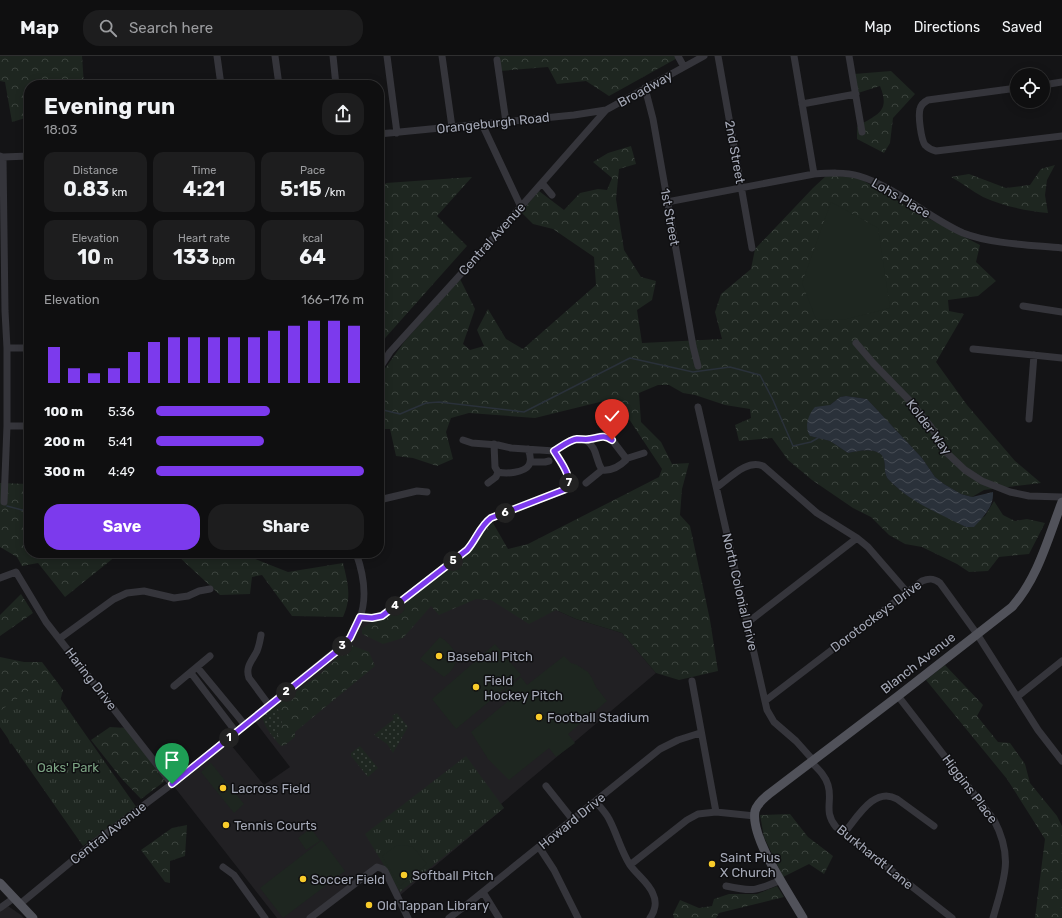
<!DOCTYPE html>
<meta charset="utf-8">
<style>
:root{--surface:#0f0f10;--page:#1d1d1e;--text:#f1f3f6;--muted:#9b9c9f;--line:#2f2f30;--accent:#7c3aed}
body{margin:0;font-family:Rubik,sans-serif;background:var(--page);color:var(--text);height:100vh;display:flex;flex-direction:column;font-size:15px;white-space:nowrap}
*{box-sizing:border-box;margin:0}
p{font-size:13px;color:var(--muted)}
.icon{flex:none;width:22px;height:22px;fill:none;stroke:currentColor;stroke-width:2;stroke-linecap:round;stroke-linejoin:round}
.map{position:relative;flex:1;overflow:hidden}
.sheet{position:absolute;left:24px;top:24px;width:360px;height:478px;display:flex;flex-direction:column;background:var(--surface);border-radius:16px;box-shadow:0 2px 10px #0003,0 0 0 1px var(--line)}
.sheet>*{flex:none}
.buttons{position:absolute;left:1010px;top:12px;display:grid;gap:8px}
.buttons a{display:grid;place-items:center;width:40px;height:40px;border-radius:50%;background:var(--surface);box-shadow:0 2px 10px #0003,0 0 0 1px var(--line);font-size:20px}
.pin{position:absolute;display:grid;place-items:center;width:34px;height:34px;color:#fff;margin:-41px -17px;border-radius:50% 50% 50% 0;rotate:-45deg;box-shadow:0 0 4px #0007}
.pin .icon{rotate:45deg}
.km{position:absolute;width:20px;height:20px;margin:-10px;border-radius:50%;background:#222;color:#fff;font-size:11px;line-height:20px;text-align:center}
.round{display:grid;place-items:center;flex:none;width:42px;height:42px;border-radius:16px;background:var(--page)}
.headline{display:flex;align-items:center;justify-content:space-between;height:68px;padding:0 20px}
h1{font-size:22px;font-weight:700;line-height:30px}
.figures{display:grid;grid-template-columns:repeat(3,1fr);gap:6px;height:68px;padding:4px 20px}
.figures div{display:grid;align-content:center;border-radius:10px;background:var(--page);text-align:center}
.figures b{font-size:20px;font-weight:700}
.figures small{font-size:11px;font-weight:400}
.figures p{font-size:11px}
.chart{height:112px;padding:8px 20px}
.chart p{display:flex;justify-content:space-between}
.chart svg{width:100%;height:72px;margin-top:4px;stroke:var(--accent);stroke-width:6}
.cta{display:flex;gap:8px;margin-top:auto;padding:8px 20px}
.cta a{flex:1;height:46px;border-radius:16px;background:var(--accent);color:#fff;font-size:16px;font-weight:700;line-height:46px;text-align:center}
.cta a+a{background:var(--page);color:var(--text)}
ul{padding:0 20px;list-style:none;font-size:13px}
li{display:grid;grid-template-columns:64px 48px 1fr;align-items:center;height:30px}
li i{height:10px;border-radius:5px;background:var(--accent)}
header{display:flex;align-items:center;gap:24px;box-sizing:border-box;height:56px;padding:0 20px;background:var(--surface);border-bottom:1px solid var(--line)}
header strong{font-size:19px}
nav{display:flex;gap:22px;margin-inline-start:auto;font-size:14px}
.search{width:280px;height:36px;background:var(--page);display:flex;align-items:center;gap:10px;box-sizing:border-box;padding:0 14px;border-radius:16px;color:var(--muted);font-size:15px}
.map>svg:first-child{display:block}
</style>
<header>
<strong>Map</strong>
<div class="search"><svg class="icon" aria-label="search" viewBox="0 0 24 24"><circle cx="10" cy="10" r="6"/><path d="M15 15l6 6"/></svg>Search here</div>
<nav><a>Map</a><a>Directions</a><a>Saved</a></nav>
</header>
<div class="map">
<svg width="1062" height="862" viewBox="0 0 1062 862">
<defs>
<pattern id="grass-dots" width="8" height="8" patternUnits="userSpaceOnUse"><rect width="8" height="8" fill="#1e2620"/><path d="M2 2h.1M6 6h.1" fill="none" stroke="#3c433e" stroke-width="1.8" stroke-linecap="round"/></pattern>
<pattern id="forest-crowns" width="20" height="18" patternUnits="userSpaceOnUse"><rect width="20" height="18" fill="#1e2620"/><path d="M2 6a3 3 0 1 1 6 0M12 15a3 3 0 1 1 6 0" fill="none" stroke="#3c433e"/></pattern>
<pattern id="park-tufts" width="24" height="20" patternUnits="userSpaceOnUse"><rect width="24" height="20" fill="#1e2620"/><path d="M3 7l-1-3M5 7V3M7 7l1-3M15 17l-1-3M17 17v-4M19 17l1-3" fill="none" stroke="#3c433e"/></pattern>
<pattern id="water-waves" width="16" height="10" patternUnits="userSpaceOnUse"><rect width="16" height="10" fill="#2a313a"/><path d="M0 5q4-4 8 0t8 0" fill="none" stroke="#464c54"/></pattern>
</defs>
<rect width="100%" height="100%" fill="#141416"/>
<path fill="#212023" d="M467,494L556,554L576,563L622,577L656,617L501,748L504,752L398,841L380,812L310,862H277L172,728L226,683L264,729L290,711L253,663L336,596L359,564L372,562Z
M8,850L21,859L24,862H0V855Z"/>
<path fill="url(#grass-dots)" d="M277,649L282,666L281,673L276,681L277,686C272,679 262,669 263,660Z
M397,657L408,671L393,697L387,688L374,679L394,663L392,660Z
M360,690L378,712L368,721L351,700V697Z"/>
<path fill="url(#forest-crowns)" d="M0,0H82L84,29H29V61L12,66L5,26L0,25Z
M496,0H681L609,40L586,25L557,28L548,11L500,15L498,1Z
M891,15L915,38L893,62L890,87L884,97L857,83V71C876,58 891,57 880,30L858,37L854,18Z
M631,90L636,108L619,113L616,143L624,194L641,221L656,225L652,244L637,254L642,287L722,283L715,256L721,238L751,213L755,193L813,132L827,119L859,122L920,158L980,189L976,206L996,225L978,240L948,244L949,255L964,258L936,306L967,349L1015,405L1041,427L984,434L972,441L961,438L944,428L935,421L922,402L867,343L846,340L840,341L830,349L810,380L830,385L848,397C858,395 870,392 879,397C889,403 881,416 889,424C910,446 940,457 966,471L985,460L994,445L1003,459L1015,465L1027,463L1045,467L1029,498L999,501L988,515L969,516L957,508L922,491L905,488L889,479L871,461L853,452L812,424L788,404L772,382L739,385L735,369L751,362L750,353L725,349L695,339L683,337L669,329H658L639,337L641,366L661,386L672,408L689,407L682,433L680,459L690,470L710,564L718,615L679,624L656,617L622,577L576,563L556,554L529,568L491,544L476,543L439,559L431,550L403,582L383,588L362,578V572L375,564L467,497L487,468L493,467L508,493L528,488L659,421L662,413L625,357L612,343L535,362L469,357L451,362L446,376L453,403L437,410L413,402L396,400L390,373H379V323L381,318L404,286L460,223L475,253L463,288L470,294L484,290L477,274L488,253L506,283L523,293L596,229L594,201L553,173L533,168L521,156L539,135L564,154L580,137L598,133L607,134L612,122L593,106L608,97Z
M1055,109L1047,124L1045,139L1048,157C1026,155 1003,150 983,141C972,135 962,127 951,121L969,118L1006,132L1030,129L1041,113Z
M472,121L437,160L467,190L386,281L379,292V136L386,127Z
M0,427L29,428V497H245V499L288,516L343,507C348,528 352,541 343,561L292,560L262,519L252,521L250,538L220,539L177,499L116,500L65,541L38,507L22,510L17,501L0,491Z
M21,538L33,557L0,580V559Z
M351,589L369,596L375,610L295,676V681L285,689L281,690L277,686L276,681L281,672L282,666L277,649L319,619Z
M0,601L24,606H42L63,634L59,649L19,684L10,688L0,656Z
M945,609L983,649L977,660L998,686L1010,687L1025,708L1030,727L1057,760L1062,770V862H1035L1045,783L1007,723L926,624Z
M110,671L126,672L165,725L141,743L121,722L91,684Z
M790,758L808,781L833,800L824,818L809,808L783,821L764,781L760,759Z
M187,769L185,800L170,805V827L165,826L141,794L172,772Z
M777,830L784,841L719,857L716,862H674L673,858L680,844L699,852L712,850L714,843L729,838H757Z"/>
<path fill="url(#park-tufts)" d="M46,622L137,752L83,790L0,671V655Z
M466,700L504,752L400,836L365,778Z"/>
<path fill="#1e2620" d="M831,146L878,172L890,252L843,264L816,263L802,227Z
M440,581C457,591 463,608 444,621L420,603Z
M495,588L521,619L456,673L432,643Z
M564,600L571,607L577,609L588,616L592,622L596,631L607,645L568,678L575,687L556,701L549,692L509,724L488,703L471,676L508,645L502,637L521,621L527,629Z
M211,707L244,748L234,757L201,716Z
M311,772L320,785L306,794L298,782Z
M322,784L345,815L283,862L260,832Z
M404,789L413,791L427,808L400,830L382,800L396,790Z"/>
<path fill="url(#water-waves)" d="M846,340L867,343L922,402L935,421L944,428L961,438L972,441L993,436C994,451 983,461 974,471H966C940,458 910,446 889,424C881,416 889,403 879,397C870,392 858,395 848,397L830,385L810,380C804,371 808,359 815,351L830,349L840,341Z"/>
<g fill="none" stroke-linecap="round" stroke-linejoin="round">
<path stroke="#2a313a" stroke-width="1.5" d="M379,353L400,358L426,347L439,346L524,356L630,302L693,316L730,311L760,319L773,344L793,390L811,386L818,382
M7,450L22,454H29"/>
<path stroke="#35353b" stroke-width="7" d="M217,0L221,29
M275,0L279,29
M333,0L336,29
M387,0L397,77
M442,0L452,71
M678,0L684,11
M718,0L752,192
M794,0L814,118
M849,0L862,76
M497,4L506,66
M1043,29L1062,26
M645,32L653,63L693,290L698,310
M1017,32L928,44C924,46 921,49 920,53C918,60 921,83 925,89C928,92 932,94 936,95L1062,80
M802,48L856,38
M482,68L521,151
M379,78L574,59L606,54
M0,100L3,101L29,100
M3,101L5,255L7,292V370L4,446
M542,127L552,139
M667,146L814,118C829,117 845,116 859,120C896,131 927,161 963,177C991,188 1032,189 1062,192
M1023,250L1062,256
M856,287L873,307L909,344L931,371L947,397L965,414L982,425L1010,436L1029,440L1062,441
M7,292H29
M973,293L1062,302
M379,313L390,296L480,197L606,54L704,0
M698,351L767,654L774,666L796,685L813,704
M1029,363L1034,299
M7,370H29
M463,384L472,387L498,389L511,392L554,395L571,385L577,383H590L601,380L606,381L612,384L625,401L626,404C619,411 611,415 602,414C594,401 599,394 585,383
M494,388L495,411L498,416C506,418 524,417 529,409C532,404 530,398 528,393
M625,403L644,397
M530,406H545L549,405
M488,427L496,421L498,416
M586,427L602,414
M717,431C730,422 747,403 763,410L817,457L857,482L868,491L907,536
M379,444L417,435L427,436
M0,522L16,516L46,566L172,728
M360,561L377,562L385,557L467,494C476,484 480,470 491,462L567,433C574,422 560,405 554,395
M747,567L857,482
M261,579C260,585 259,590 257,595C252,605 245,611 249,622L269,649
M59,583L114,543L127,537L144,535L174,542L188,540L199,535L210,533
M197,611L245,669
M191,617L236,676
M692,625L716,756
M174,630L210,600
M898,640L994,764C1014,802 1004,823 993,862
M1017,641L1062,605
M765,645L922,525C929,522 934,522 940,527L977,578L1038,674L1062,705
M811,706C818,713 825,719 828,729C833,745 823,755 836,771L952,862
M546,730L573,764
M596,746C601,752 606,757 609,763C617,778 621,795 630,809C637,819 649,827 653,838C657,846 655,855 650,862
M844,777C857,762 874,730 897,743L934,770
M539,791L554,814L578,862
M630,809L687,764L698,758L716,756L755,760
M223,811L234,819L265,862
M726,830C753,836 756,835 781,824
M483,836L499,862
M20,848L95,786L172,728L343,589C369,562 368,530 356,497
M0,852L14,842
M310,862L377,811L383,813L385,815L408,862
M449,862L469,847L660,693L678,684L700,677"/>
<path stroke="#51525a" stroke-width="9" d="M0,827L33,862
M803,862C789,837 750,782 755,755C757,748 764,742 769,738L898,640L1012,551C1038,522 1048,482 1062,446"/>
</g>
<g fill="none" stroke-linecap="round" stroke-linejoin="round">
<g stroke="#fff" stroke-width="8">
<path id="route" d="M172,728L336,596L350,582L360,561L372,562L382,560L467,494C476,484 480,470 491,462L566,433C574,422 560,405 554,395C561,391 569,384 577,383C582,383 586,384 590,383C600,382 602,378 612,384"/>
</g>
<use href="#route" stroke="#7c3aed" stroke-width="5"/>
</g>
<g fill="#f8cb2a" stroke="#0f0f11" stroke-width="1.5">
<circle cx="439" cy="600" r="4"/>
<circle cx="476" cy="631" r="4"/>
<circle cx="539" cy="661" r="4"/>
<circle cx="223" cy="732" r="4"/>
<circle cx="226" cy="769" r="4"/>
<circle cx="712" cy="808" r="4"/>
<circle cx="404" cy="819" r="4"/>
<circle cx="303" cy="823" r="4"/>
<circle cx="369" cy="849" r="4"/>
</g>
<g text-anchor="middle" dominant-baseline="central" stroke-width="3" stroke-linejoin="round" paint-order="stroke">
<g font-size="13" fill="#a5a9b7" stroke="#0f0f11">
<text transform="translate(645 33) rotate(-29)">Broadway</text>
<text transform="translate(493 67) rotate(-6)">Orangeburgh Road</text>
<text transform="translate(735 96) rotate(80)">2nd Street</text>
<text transform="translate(901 142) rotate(30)">Lohs Place</text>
<text transform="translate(670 161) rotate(80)">1st Street</text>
<text transform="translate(492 183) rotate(-48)">Central Avenue</text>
<text transform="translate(929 371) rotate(53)">Kolder Way</text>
<text transform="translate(740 536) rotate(77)">North Colonial Drive</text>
<text transform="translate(876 560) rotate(-37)">Dorotockeys Drive</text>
<text transform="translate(918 607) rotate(-38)">Blanch Avenue</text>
<text transform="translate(91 623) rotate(52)">Haring Drive</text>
<text transform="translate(970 733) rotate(53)">Higgins Place</text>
<text transform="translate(572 765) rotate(-39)">Howard Drive</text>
<text transform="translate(108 777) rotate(-38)">Central Avenue</text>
<text transform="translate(875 801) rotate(39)">Burkhardt Lane</text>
</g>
<g font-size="13" fill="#a5a9b7" stroke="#0f0f11" text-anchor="start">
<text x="447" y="600">Baseball Pitch</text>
<text x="484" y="624">Field<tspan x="484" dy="15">Hockey Pitch</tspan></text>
<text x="547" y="661">Football Stadium</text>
<text x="231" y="732">Lacross Field</text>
<text x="234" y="769">Tennis Courts</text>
<text x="720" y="801">Saint Pius<tspan x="720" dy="15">X Church</tspan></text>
<text x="412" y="819">Softball Pitch</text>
<text x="311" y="823">Soccer Field</text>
<text x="377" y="849">Old Tappan Library</text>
</g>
<g font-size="13" fill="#7ca383" stroke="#0f0f11">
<text x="68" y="711">Oaks' Park</text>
</g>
</g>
</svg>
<div class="buttons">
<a><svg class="icon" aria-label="locate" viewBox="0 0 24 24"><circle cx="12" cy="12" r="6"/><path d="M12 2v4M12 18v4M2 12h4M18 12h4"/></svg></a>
</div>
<div class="pin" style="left:172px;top:728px;background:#1e9e55"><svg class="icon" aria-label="arrive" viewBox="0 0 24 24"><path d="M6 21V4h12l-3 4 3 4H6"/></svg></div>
<div class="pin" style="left:612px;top:384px;background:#d93025"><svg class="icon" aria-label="check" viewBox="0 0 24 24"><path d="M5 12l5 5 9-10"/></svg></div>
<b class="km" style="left:229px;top:682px">1</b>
<b class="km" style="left:286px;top:636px">2</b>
<b class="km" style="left:342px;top:590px">3</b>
<b class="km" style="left:395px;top:550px">4</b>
<b class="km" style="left:453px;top:505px">5</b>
<b class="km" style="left:505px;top:457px">6</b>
<b class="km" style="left:569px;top:427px">7</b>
<section class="sheet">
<div class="headline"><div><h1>Evening run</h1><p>18:03</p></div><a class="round"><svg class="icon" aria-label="share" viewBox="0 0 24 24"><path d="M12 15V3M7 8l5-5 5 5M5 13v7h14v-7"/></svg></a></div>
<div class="figures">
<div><p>Distance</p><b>0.83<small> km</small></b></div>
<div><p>Time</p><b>4:21</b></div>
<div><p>Pace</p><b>5:15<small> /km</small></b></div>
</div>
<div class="figures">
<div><p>Elevation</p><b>10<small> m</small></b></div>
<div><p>Heart rate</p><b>133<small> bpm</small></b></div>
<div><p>kcal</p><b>64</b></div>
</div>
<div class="chart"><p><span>Elevation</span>166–176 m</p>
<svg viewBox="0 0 160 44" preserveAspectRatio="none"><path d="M5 44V22M15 44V35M25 44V38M35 44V35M45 44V25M55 44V19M65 44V16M75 44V16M85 44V16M95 44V16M105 44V16M115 44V12M125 44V9M135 44V6M145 44V6M155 44V9"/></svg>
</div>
<ul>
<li><b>100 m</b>5:36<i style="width:55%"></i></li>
<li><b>200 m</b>5:41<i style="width:52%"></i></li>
<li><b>300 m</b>4:49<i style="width:100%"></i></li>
</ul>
<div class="cta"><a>Save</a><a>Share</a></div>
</section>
</div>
